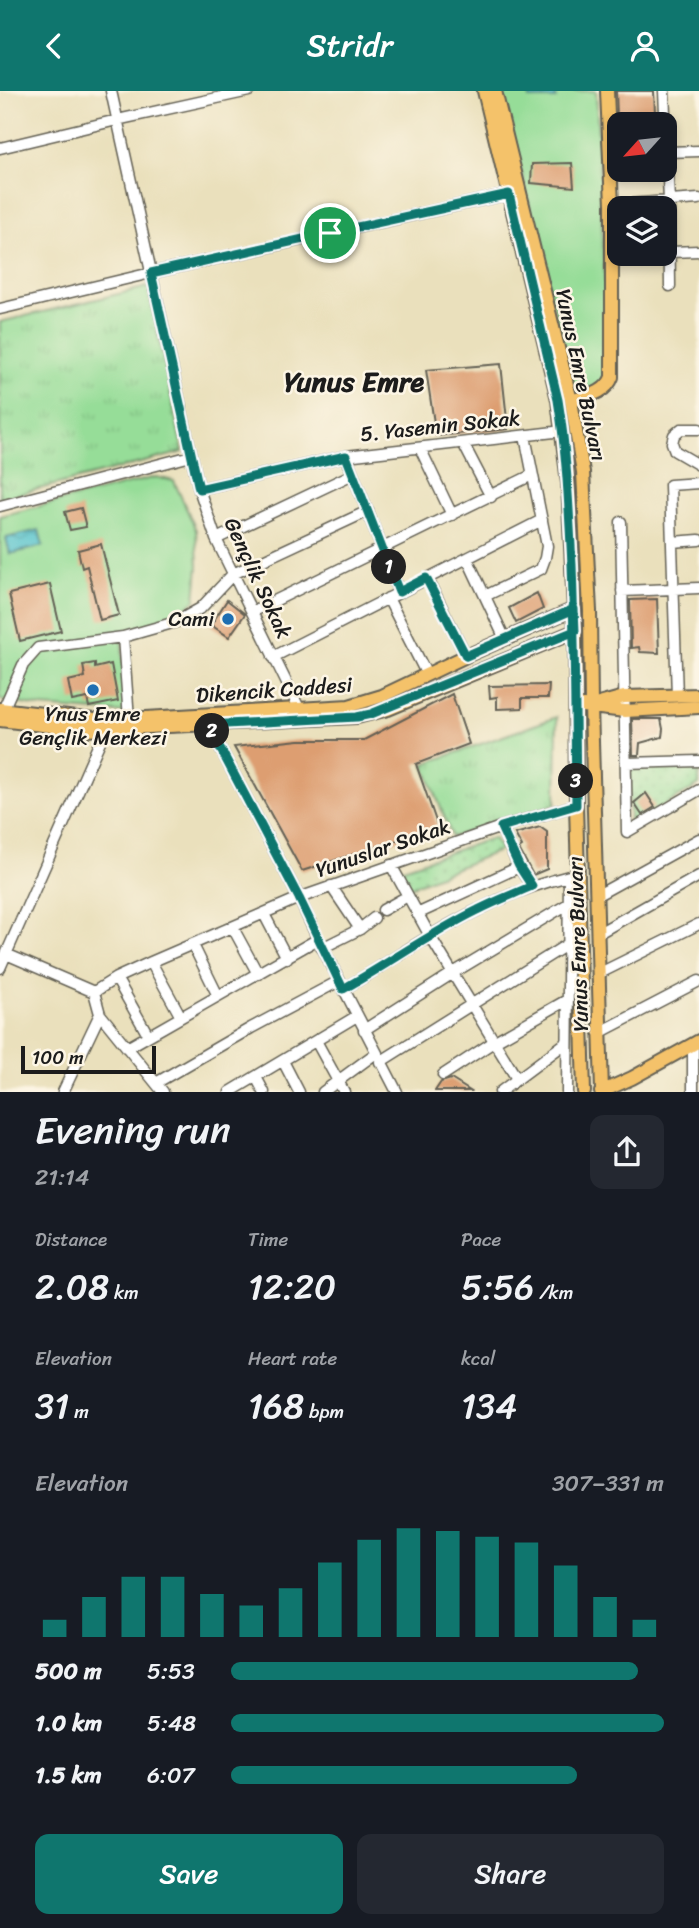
<!DOCTYPE html>
<meta charset="utf-8">
<style>
:root{--surface:#171b24;--page:#242831;--text:#f1f3f6;--muted:#9ea1a6;--accent:#0f766e}
body{margin:0;font-family:Sriracha,sans-serif;background:var(--page);color:var(--text);height:100vh;display:flex;flex-direction:column;font-size:26px;white-space:nowrap}
*{box-sizing:border-box;margin:0}
p{font-size:23px;color:var(--muted)}
.icon{flex:none;width:38px;height:38px;fill:none;stroke:currentColor;stroke-width:2;stroke-linecap:round;stroke-linejoin:round}
.map{position:relative;height:1001px;overflow:hidden}
.panel{display:flex;flex-direction:column;background:var(--surface);flex:1}
.panel>*{flex:none}
.needle{width:46px;rotate:243deg}
.controls{position:absolute;left:607px;top:21px;display:grid;gap:14px}
.controls a{display:grid;place-items:center;width:70px;height:70px;border-radius:14px;background:var(--surface);box-shadow:0 4px 10px #0003;font-size:35px}
.scale{position:absolute;left:21px;bottom:18px;width:135px;box-sizing:border-box;padding-left:7px;border:4px solid #1c1c1c;border-top:0;font-size:19px;line-height:24px;white-space:nowrap;color:#1c1c1c;-webkit-text-stroke:5px #fcf5e5;paint-order:stroke}
.pin{position:absolute;display:grid;place-items:center;width:60px;height:60px;color:#fff;margin:-30px;border:4px solid #fff;border-radius:50%;box-shadow:0 2px 7px #0007}
.km{position:absolute;width:35px;height:35px;margin:-18px;border-radius:50%;background:#222;color:#fff;font-size:19px;line-height:35px;text-align:center}
.round{display:grid;place-items:center;flex:none;width:74px;height:74px;border-radius:14px;background:var(--page)}
.summary{display:flex;align-items:center;justify-content:space-between;height:119px;padding:0 35px}
h1{font-size:38px;font-weight:600;line-height:52px}
.stats{display:grid;grid-template-columns:repeat(3,1fr);gap:10px;height:119px;padding:7px 35px}
.stats div{display:grid;align-content:center}
.stats b{font-size:35px;font-weight:600}
.stats small{font-size:19px;font-weight:400}
.stats p{font-size:19px}
.chart{height:196px;padding:14px 35px}
.chart p{display:flex;justify-content:space-between}
.chart svg{width:100%;height:126px;margin-top:7px;stroke:var(--accent);stroke-width:6}
.action{display:flex;gap:14px;margin-top:auto;padding:14px 35px}
.action a{flex:1;height:80px;border-radius:14px;background:var(--accent);color:#fff;font-size:28px;font-weight:600;line-height:80px;text-align:center}
.action a+a{background:var(--page);color:var(--text)}
ul{padding:0 35px;list-style:none;font-size:23px}
li{display:grid;grid-template-columns:112px 84px 1fr;align-items:center;height:52px}
li i{height:18px;border-radius:9px;background:var(--accent)}
header{display:flex;justify-content:space-between;align-items:center;height:91px;padding:0 35px;background:var(--accent);color:#fff;font-size:32px;font-weight:600}
.map>svg:first-child{display:block}
</style>
<header><svg class="icon" aria-label="back" viewBox="0 0 24 24"><path d="M15 5l-7 7 7 7"/></svg>Stridr<svg class="icon" aria-label="person" viewBox="0 0 24 24"><circle cx="12" cy="8" r="4"/><path d="M4 21q1-7 8-7t8 7"/></svg></header>
<div class="map">
<svg width="699" height="1001" viewBox="0 0 699 1001">
<defs>
<pattern id="grass-tufts" width="24" height="20" patternUnits="userSpaceOnUse" patternTransform="scale(1.75)"><rect width="24" height="20" fill="#96dd98"/><path d="M3 7l-1-3M5 7V3M7 7l1-3M15 17l-1-3M17 17v-4M19 17l1-3" fill="none" stroke="#81bd82"/></pattern>
<pattern id="park-dots" width="8" height="8" patternUnits="userSpaceOnUse" patternTransform="scale(1.75)"><rect width="8" height="8" fill="#96dd98"/><path d="M2 2h.1M6 6h.1" fill="none" stroke="#81bd82" stroke-width="1.8" stroke-linecap="round"/></pattern>
<pattern id="water-waves" width="16" height="10" patternUnits="userSpaceOnUse" patternTransform="scale(1.75)"><rect width="16" height="10" fill="#56c4ce"/><path d="M0 5q4-4 8 0t8 0" fill="none" stroke="#4aa8b0"/></pattern>
</defs>
<rect width="100%" height="100%" fill="#fcf5e5"/>
<filter id="ink" filterUnits="userSpaceOnUse"><feTurbulence type="fractalNoise" baseFrequency=".0143" numOctaves="2"/><feDisplacementMap in="SourceGraphic" scale="14" xChannelSelector="R" yChannelSelector="G"/><feConvolveMatrix kernelMatrix="1 2 1 2 8 2 1 2 1" color-interpolation-filters="sRGB"/></filter>
<filter id="wash" filterUnits="userSpaceOnUse"><feTurbulence type="fractalNoise" baseFrequency=".00686" numOctaves="4" result="noise"/><feDisplacementMap in="SourceGraphic" scale="28" xChannelSelector="R" yChannelSelector="G"/><feGaussianBlur stdDeviation="1.57" result="paint"/><feColorMatrix in="noise" values="0 0 0 0 0 0 0 0 0 0 0 0 0 0 0 0 0 1.4 0 .05"/><feComposite in="paint" operator="in"/></filter>
<g filter="url(#wash)">
<rect width="100%" height="100%" fill="#eae0bc"/>
<path fill="url(#grass-tufts)" stroke="#597c5a" stroke-width="2" d="M148,196L183,361L0,408V231Z
M557,626L556,713L452,746L424,673Z"/>
<path fill="url(#park-dots)" stroke="#597c5a" stroke-width="2" d="M699,673V694L630,735L629,675Z
M493,747L501,759L410,796L400,778Z"/>
<path fill="#96dd98" stroke="#597c5a" stroke-width="2" d="M502,0H596L606,215V292L575,305Z
M156,386L174,390L196,439L198,475L195,509L173,528L122,550L126,622L40,616L0,609V425Z"/>
<path fill="url(#water-waves)" stroke="#397075" stroke-width="2" d="M529,0H555L556,8H530Z
M39,439L43,455L10,463L6,447Z"/>
<g id="blocks">
<path fill="#dd9e71" d="M616,0H654L655,23L617,25Z
M572,72L574,96L531,92L532,73Z
M501,273L508,338L436,345L426,279Z
M81,417L86,436L70,439L65,421Z
M101,453L119,524L100,529L87,475L82,477L78,459Z
M50,493L61,540L20,550L9,503Z
M537,502L543,518L516,532L509,517Z
M657,508L659,562L640,561L639,556L631,557L630,509Z
M227,509L245,523L229,546L211,534Z
M95,572V577L111,573L118,610L89,616L87,607L72,610L68,590L85,586L83,574Z
M549,594L548,607H522V617L497,618V606L490,607L489,595Z
M452,603L469,653L416,673L438,736L302,780L234,656L299,649H364Z
M632,628H661L663,638L662,646L640,652L639,664H633Z
M646,702L655,716L642,724L634,712Z
M540,736L547,741V778L533,784L519,758L522,756L515,743Z
M451,988L470,1000H435L441,991Z"/>
</g>
</g>
<g filter="url(#ink)">
<use href="#blocks" fill-opacity="0" stroke="#646154" stroke-width="2"/>
<g fill="none" stroke-linecap="round" stroke-linejoin="round">
<g stroke="#646154" stroke-width="13">
<path id="minor" d="M111,0L199,398L216,448L299,617
M664,0L669,110L670,195
M0,57L117,29L249,0
M667,61L699,60
M612,114L699,108
M670,161L699,160
M0,218L151,182L509,103
M699,338H681L674,344L672,352L675,360L699,374
M463,352L491,406
M420,357L452,424
M346,365L399,501
M199,398L346,365L563,340
M0,415L191,365
M621,431L627,741L699,699
M216,448L353,383
M672,451L699,449
M467,467L505,548
M427,487L466,565
M622,500L699,497
M485,505L541,478L545,467L547,455L525,345
M388,507L427,584
M252,521L532,384
M123,546L129,628
M273,566L542,429
M677,605L670,394L699,392
M3,619L23,574L38,557L123,546L176,531L201,517L233,483L368,420
M208,634L299,807L318,848L397,1001
M626,672L699,670
M501,736L519,776L532,795
M391,774L430,845L517,988
M331,795L360,838
M596,805L699,748
M383,819L406,806
M264,823L287,867
M417,823L519,776
M233,837L258,883
M597,843L699,785
M193,854L218,905
M322,857L360,838L374,827
M6,863L94,901L100,923L163,1001
M151,871L181,926
M0,877L105,639
M598,883L699,833
M116,887L148,944
M343,898C388,873 431,841 478,819C507,804 537,793 569,785L567,1001
M94,901L116,887L151,871L299,807L501,736L576,714
M364,939L453,882L568,813
M599,942L699,890
M316,950L344,1001
M127,957L318,848
M283,970L299,1001
M380,971L568,853
M443,984L495,950L567,909
M256,986L264,1001
M156,992L251,937L339,890
M63,1001L100,923
M230,1001L357,925
M323,1001L376,962
M500,1001L567,951
M693,1001V953H697"/>
</g>
<g stroke="#646154" stroke-width="16">
<path id="major" d="M484,0L558,309L568,392L575,540L576,714L584,1001
M495,0L571,310L583,381L590,520L591,615L602,1001
M571,310C586,305 606,303 612,286V114L607,0
M599,613L624,606L699,604
M583,615L625,620L699,616
M0,618L94,629L129,628L349,615L382,605L466,565L574,518
M0,629L85,639L357,626L388,618L575,540
M601,1001L632,987L699,950"/>
</g>
<use href="#minor" stroke="#fff" stroke-width="10"/>
<use href="#major" stroke="#f4c26a" stroke-width="12"/>
</g>
</g>
<g fill="none" stroke-linecap="round" stroke-linejoin="round" filter="url(#ink)">
<g stroke="#fff" stroke-width="14">
<path id="route" d="M330,142L151,182L199,398L346,365L399,501L426,487L466,565L574,518L575,540L371,623L357,626L208,634L299,807L343,898C388,873 431,842 478,819C495,810 514,803 532,795L519,775L501,736L576,714C575,634 575,554 572,474C569,418 567,364 558,309L509,103L330,142"/>
</g>
<use href="#route" stroke="#0f766e" stroke-width="9"/>
</g>
<g fill="#1f6fb2" stroke="#fcf5e5" stroke-width="2.5">
<circle cx="228" cy="528" r="7"/>
<circle cx="93" cy="599" r="7"/>
</g>
<g text-anchor="middle" dominant-baseline="central" stroke-width="5" stroke-linejoin="round" paint-order="stroke">
<g font-size="21" fill="#1c1c1c" stroke="#fcf5e5">
<text transform="translate(581 284) rotate(78)">Yunus Emre Bulvarı</text>
<text transform="translate(440 335) rotate(-6)">5. Yasemin Sokak</text>
<text transform="translate(258 487) rotate(65)">Gençlik Sokak</text>
<text transform="translate(274 599) rotate(-4)">Dikencik Caddesi</text>
<text transform="translate(383 757) rotate(-19)">Yunuslar Sokak</text>
<text transform="translate(578 853) rotate(-92)">Yunus Emre Bulvarı</text>
</g>
<g font-size="21" fill="#1c1c1c" stroke="#fcf5e5" text-anchor="end">
<text x="214" y="528">Cami</text>
<text x="93" y="623" text-anchor="middle">Ynus Emre<tspan x="93" dy="24">Gençlik Merkezi</tspan></text>
</g>
<g font-size="28" font-weight="bold" fill="#1c1c1c" stroke="#fcf5e5">
<text x="354" y="290">Yunus Emre</text>
</g>
</g>
</svg>
<div class="controls">
<a><svg class="needle" viewBox="-14 -14 28 28"><path d="M0-13l5 13h-10z" fill="#e53935"/><path d="M0 13l5-13h-10z" fill="#9ea1a6"/></svg></a>
<a><svg class="icon" aria-label="layers" viewBox="0 0 24 24"><path d="M12 4l9 5-9 5-9-5zM3 14l9 5 9-5"/></svg></a>
</div>
<div class="scale">100 m</div>
<div class="pin" style="left:330px;top:142px;background:#1e9e55"><svg class="icon" aria-label="arrive" viewBox="0 0 24 24"><path d="M6 21V4h12l-3 4 3 4H6"/></svg></div>
<b class="km" style="left:389px;top:476px">1</b>
<b class="km" style="left:212px;top:640px">2</b>
<b class="km" style="left:576px;top:690px">3</b>
</div>
<section class="panel">
<div class="summary"><div><h1>Evening run</h1><p>21:14</p></div><a class="round"><svg class="icon" aria-label="share" viewBox="0 0 24 24"><path d="M12 15V3M7 8l5-5 5 5M5 13v7h14v-7"/></svg></a></div>
<div class="stats">
<div><p>Distance</p><b>2.08<small> km</small></b></div>
<div><p>Time</p><b>12:20</b></div>
<div><p>Pace</p><b>5:56<small> /km</small></b></div>
</div>
<div class="stats">
<div><p>Elevation</p><b>31<small> m</small></b></div>
<div><p>Heart rate</p><b>168<small> bpm</small></b></div>
<div><p>kcal</p><b>134</b></div>
</div>
<div class="chart"><p><span>Elevation</span>307–331 m</p>
<svg viewBox="0 0 160 44" preserveAspectRatio="none"><path d="M5 44V38M15 44V30M25 44V23M35 44V23M45 44V29M55 44V33M65 44V27M75 44V18M85 44V10M95 44V6M105 44V7M115 44V9M125 44V11M135 44V19M145 44V30M155 44V38"/></svg>
</div>
<ul>
<li><b>500 m</b>5:53<i style="width:94%"></i></li>
<li><b>1.0 km</b>5:48<i style="width:100%"></i></li>
<li><b>1.5 km</b>6:07<i style="width:80%"></i></li>
</ul>
<div class="action"><a>Save</a><a>Share</a></div>
</section>
